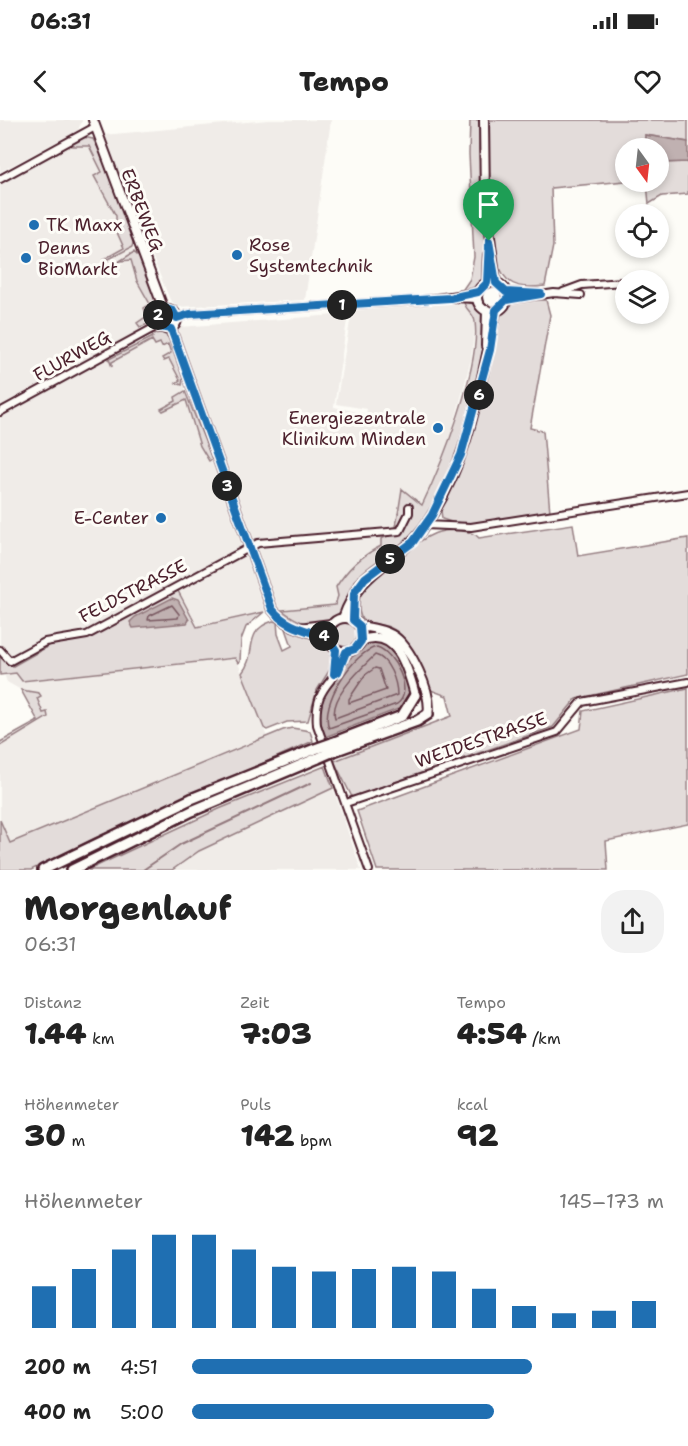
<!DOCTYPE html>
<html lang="de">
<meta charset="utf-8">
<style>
:root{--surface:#fff;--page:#f2f2f2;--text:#222;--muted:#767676;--accent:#1f6fb2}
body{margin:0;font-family:"Shantell Sans",sans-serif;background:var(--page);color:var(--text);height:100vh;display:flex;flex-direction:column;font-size:22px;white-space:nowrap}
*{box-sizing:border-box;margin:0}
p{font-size:20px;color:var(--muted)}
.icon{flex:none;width:33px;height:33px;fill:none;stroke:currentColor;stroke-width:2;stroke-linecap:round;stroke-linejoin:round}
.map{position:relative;height:750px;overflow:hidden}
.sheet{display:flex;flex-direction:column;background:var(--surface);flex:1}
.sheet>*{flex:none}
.needle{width:39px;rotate:165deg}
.fabs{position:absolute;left:615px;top:18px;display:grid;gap:12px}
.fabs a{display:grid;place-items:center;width:54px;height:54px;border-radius:50%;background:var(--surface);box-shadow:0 3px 9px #0003;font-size:30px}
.pin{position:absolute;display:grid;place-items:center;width:51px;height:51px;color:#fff;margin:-62px -26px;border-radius:50% 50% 50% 0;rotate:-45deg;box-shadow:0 0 6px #0007}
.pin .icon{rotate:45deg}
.km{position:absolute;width:30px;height:30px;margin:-15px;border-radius:50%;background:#222;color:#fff;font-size:16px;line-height:30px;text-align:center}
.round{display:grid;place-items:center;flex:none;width:63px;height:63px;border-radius:24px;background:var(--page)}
.headline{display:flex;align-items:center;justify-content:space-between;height:102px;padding:0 24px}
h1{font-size:33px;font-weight:800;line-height:45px}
.metrics{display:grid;grid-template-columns:repeat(3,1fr);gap:9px;height:102px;padding:6px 24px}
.metrics div{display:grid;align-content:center}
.metrics b{font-size:30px;font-weight:800}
.metrics small{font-size:16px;font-weight:400}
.metrics p{font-size:16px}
.chart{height:168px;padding:12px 24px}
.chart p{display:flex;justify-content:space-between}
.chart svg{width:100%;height:108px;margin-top:6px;stroke:var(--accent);stroke-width:6}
ul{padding:0 24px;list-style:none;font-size:20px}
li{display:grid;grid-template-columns:96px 72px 1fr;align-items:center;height:45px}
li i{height:15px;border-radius:8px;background:var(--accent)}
.status{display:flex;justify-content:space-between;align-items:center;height:42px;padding:0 30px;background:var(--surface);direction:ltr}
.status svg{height:16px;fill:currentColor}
header{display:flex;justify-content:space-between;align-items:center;height:78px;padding:0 24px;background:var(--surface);font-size:27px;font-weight:800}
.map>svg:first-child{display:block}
</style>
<div class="status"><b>06:31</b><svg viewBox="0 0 49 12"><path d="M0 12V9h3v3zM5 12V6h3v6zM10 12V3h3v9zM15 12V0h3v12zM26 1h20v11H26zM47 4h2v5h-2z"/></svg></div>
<header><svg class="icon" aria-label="back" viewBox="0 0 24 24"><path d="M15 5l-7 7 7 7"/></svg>Tempo<svg class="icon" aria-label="heart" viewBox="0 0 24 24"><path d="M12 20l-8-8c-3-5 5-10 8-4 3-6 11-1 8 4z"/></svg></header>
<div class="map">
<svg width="688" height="750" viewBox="0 0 688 750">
<rect width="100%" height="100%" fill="#fdfcf7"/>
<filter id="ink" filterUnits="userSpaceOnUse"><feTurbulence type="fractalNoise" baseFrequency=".0167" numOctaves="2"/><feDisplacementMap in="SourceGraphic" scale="12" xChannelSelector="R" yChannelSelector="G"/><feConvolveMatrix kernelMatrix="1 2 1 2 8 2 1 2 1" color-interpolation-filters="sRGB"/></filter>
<g filter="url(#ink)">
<path fill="#f0ece8" d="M0,0H82V1L78,10L0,52Z
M268,0H331L305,180L178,187L170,180L103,15Z
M72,23L73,26H88L102,52L94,56L116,96V110L124,128L104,139L105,141L132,127L134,132L107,146L108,149L130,140L137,160L150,184L147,196L143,198L144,205L146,203L154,217L133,226L109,242L114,246L111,243L153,220L168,224L171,233L162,238H168L180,260L176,262L184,263L185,271L175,276L177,281L162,288L163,291L186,279L207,339H212L246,426L254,424L177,215L181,207L348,194L334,287L366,294L367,289L336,284L352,190L464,182L471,193L475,205L471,240L450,319L434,359L421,385L403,370L395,413L381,426L361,436L335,485L264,492L197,507L176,468L89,516L54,523L13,546L0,527V64Z
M236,538L267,617L10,723L0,700V622L38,601L21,570L7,562L4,554L16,553L22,561Z
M333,668L361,750H172L198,731Z"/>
<path fill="#e3dcda" stroke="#967e82" stroke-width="1.5" d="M470,0H480L479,29L486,148L480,165L461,172L470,159L474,137L469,34Z
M490,0H688V22L645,15V26L626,28L625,61L551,68L553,126L545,166C526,168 509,169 501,150L497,151L487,33Z
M83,17L93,19L100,31L134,120L132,127L105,141L104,139L124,128L116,110V96L94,56L102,52L89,26H72V23Z
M688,42V74L662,76L649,84L647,63L659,61V43Z
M134,132L140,138L158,184L151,203L140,207L137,203L147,196L144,188L150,184L137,161L131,140L121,141L107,149Z
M513,180H546L550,195L530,308L543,311L550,392L461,405L442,399L441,390C460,344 479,300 489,251C494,226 490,196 513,180Z
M464,182L475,184C478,187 482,191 484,194C498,231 445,374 421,406C405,428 380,436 361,454C349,464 348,477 342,490C339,494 335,496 331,499C315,511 296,501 282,490L335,485L338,476L336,467C348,448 361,436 381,426V419L395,413L402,369L422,385C442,344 481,246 475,202C474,193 465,190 464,182Z
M162,213C176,219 185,253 182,265L176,263L180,260L169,239L164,241L162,238L171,233L168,224L162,227L160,223L155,225L152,220L112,242V247L109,239L153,217L152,214Z
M185,271L212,339L209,341L200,326L186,280L163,291L161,289L176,281L175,277Z
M573,404L578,436L688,418V554L576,579L553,607L352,677L334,641L452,596L447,576L428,569C419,547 413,517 389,507C380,504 371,504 362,500C359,492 357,485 360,477C368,459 420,417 439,412C449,409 473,410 479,418Z
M176,467L197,507L264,492L246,507L241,520L240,542L238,543L235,538L22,561L16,553L0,555V537L13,546L54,523L89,516Z
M273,501L277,502L278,514L284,530L292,526L286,509C304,517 335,514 334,543L317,570L308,601L287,602L267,610L264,608L242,553C258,533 242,511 273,501Z
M333 515a12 12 0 1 1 24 0a12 12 0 1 1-24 0Z
M688,568V704L606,721L608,750H377L357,691L581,609L583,591Z
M21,570L39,573L41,576L37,578L43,593L47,592L48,597L0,626V622L38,601Z
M292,608L310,611L313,621L95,718L31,750H0V700L10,723L283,610Z
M325,646L333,668L199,731L172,750H88L219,689Z"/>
<path fill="#c0b1b1" stroke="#91777b" stroke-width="1.5" d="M645,15L688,22V42L659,43L658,28H645Z
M172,478L178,480L189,500L187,503L133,508L130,502L135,497Z
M377,521C401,528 415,564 406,586L325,617C322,608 319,599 321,589C323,566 355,526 377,521Z"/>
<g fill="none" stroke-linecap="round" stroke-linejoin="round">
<path stroke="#795961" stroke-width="1.5" d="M172,485L179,494L178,498L148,500L149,496Z
M377,527C394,532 415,572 397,584L329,608C319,584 354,531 377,527Z
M375,535C389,538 397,562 397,575L335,598C329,577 362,548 375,535Z
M375,548L379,549L386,570L349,583V579L365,555Z"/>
<path stroke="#91777b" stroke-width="2" d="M143,750L181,724L311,663"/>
<g stroke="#4a1f2b" stroke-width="10">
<path id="minor" d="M0,59L95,7
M506,172L538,173
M563,172L582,165L623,162
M454,178L477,179
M506,180L554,173L581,175
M177,198L190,194L423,180L478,172
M0,292L159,205
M425,405L471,407L688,373
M0,530L10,541L45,522L87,515L258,423L400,411L409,393V387
M346,532C338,564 313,563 317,605L369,750
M334,554L336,530
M346,683L557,612L582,582L688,562"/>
</g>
<g stroke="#4a1f2b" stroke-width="12">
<path id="tertiary" d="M93,0L164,190
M484,0L485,79L496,163
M477 177a15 15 0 1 1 30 0a15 15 0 1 1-30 0Z
M487,163L488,135
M157 199a10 10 0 1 1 20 0a10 10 0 1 1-20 0Z
M171,209L272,489C287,508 306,510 328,518
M486,226L487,190
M328 515a17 17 0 1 1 34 0a17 17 0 1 1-34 0Z
M343,498C360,449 397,444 424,407C469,345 480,264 496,191
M353,500L354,477
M360,506C371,508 382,509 392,515C410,525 433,574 428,594
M299,508L331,504
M361,521C397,506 408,549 415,575"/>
</g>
<g stroke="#4a1f2b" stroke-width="14">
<path id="trunk" d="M332,623L402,596L415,575
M334,631L417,601L428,594
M43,750L191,679L315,629
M72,750L192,691L318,638"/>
</g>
<use href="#minor" stroke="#fdfcf7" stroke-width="6"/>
<use href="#tertiary" stroke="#fdfcf7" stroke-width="8"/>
<use href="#trunk" stroke="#fdfcf7" stroke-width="9"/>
<g stroke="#4a1f2b" stroke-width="14" stroke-linecap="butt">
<path id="trunk-bridge" d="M315,629L332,623
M318,638L334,631"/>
</g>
<use href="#trunk-bridge" stroke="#fdfcf7" stroke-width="9"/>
</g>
</g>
<g fill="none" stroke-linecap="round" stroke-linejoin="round" filter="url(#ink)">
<g stroke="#fff" stroke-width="12">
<path id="route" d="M489,121L496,163L506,172L541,174L506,180L496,190L490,230L461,335L432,395L413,422L365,458L354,473L353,500L360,506L361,521L355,529L346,532L338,552L334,554L336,530L328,518C307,510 287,508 272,489L171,209L160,207L157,197L167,189L173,191L177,198L190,194L450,178L478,172L487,163Z"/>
</g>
<use href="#route" stroke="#1f6fb2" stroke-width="8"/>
</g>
<g fill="#1f6fb2" stroke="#fdfcf7" stroke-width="2">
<circle cx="34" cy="105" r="6"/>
<circle cx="237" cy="135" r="6"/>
<circle cx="26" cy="138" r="6"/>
<circle cx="438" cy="308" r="6"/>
<circle cx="161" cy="398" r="6"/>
</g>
<g text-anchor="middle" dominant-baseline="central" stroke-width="6" stroke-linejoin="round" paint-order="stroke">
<g font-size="18" fill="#4a1f2b" stroke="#fdfcf7">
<text transform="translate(142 90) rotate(69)">ERBEWEG</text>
<text transform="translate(72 236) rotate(-29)">FLURWEG</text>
<text transform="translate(133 471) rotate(-27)">FELDSTRASSE</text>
<text transform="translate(481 620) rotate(-19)">WEIDESTRASSE</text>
</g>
<g font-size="18" fill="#4a1f2b" stroke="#fdfcf7" text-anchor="start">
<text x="46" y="105">TK Maxx</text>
<text x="249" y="125">Rose<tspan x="249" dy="21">Systemtechnik</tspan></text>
<text x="38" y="128">Denns<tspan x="38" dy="21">BioMarkt</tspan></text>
<text x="426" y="298" text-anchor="end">Energiezentrale<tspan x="426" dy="21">Klinikum Minden</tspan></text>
<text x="149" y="398" text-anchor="end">E-Center</text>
</g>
</g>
</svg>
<div class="fabs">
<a><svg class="needle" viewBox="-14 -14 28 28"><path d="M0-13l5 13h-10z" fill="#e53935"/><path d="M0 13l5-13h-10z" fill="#767676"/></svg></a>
<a><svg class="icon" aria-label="locate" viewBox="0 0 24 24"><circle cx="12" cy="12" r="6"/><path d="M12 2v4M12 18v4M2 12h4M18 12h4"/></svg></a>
<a><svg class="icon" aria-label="layers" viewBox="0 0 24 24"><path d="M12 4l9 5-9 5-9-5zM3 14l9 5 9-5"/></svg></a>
</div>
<div class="pin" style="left:489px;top:121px;background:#1e9e55"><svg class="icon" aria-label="arrive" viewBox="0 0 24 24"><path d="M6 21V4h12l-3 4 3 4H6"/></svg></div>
<b class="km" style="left:342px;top:185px">1</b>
<b class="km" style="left:158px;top:195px">2</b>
<b class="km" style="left:227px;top:366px">3</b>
<b class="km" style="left:324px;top:516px">4</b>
<b class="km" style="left:390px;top:439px">5</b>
<b class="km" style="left:479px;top:275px">6</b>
</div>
<section class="sheet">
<div class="headline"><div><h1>Morgenlauf</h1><p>06:31</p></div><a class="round"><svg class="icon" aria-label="share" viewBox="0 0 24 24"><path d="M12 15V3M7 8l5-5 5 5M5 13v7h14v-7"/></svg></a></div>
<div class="metrics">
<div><p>Distanz</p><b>1.44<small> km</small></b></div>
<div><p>Zeit</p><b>7:03</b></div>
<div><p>Tempo</p><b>4:54<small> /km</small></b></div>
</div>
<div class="metrics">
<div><p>Höhenmeter</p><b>30<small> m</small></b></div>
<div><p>Puls</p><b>142<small> bpm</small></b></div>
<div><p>kcal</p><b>92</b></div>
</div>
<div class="chart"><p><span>Höhenmeter</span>145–173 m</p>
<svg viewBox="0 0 160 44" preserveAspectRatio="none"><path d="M5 44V27M15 44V20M25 44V12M35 44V6M45 44V6M55 44V12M65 44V19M75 44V21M85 44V20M95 44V19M105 44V21M115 44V28M125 44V35M135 44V38M145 44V37M155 44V33"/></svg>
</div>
<ul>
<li><b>200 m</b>4:51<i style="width:72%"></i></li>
<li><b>400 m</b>5:00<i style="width:64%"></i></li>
</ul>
</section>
